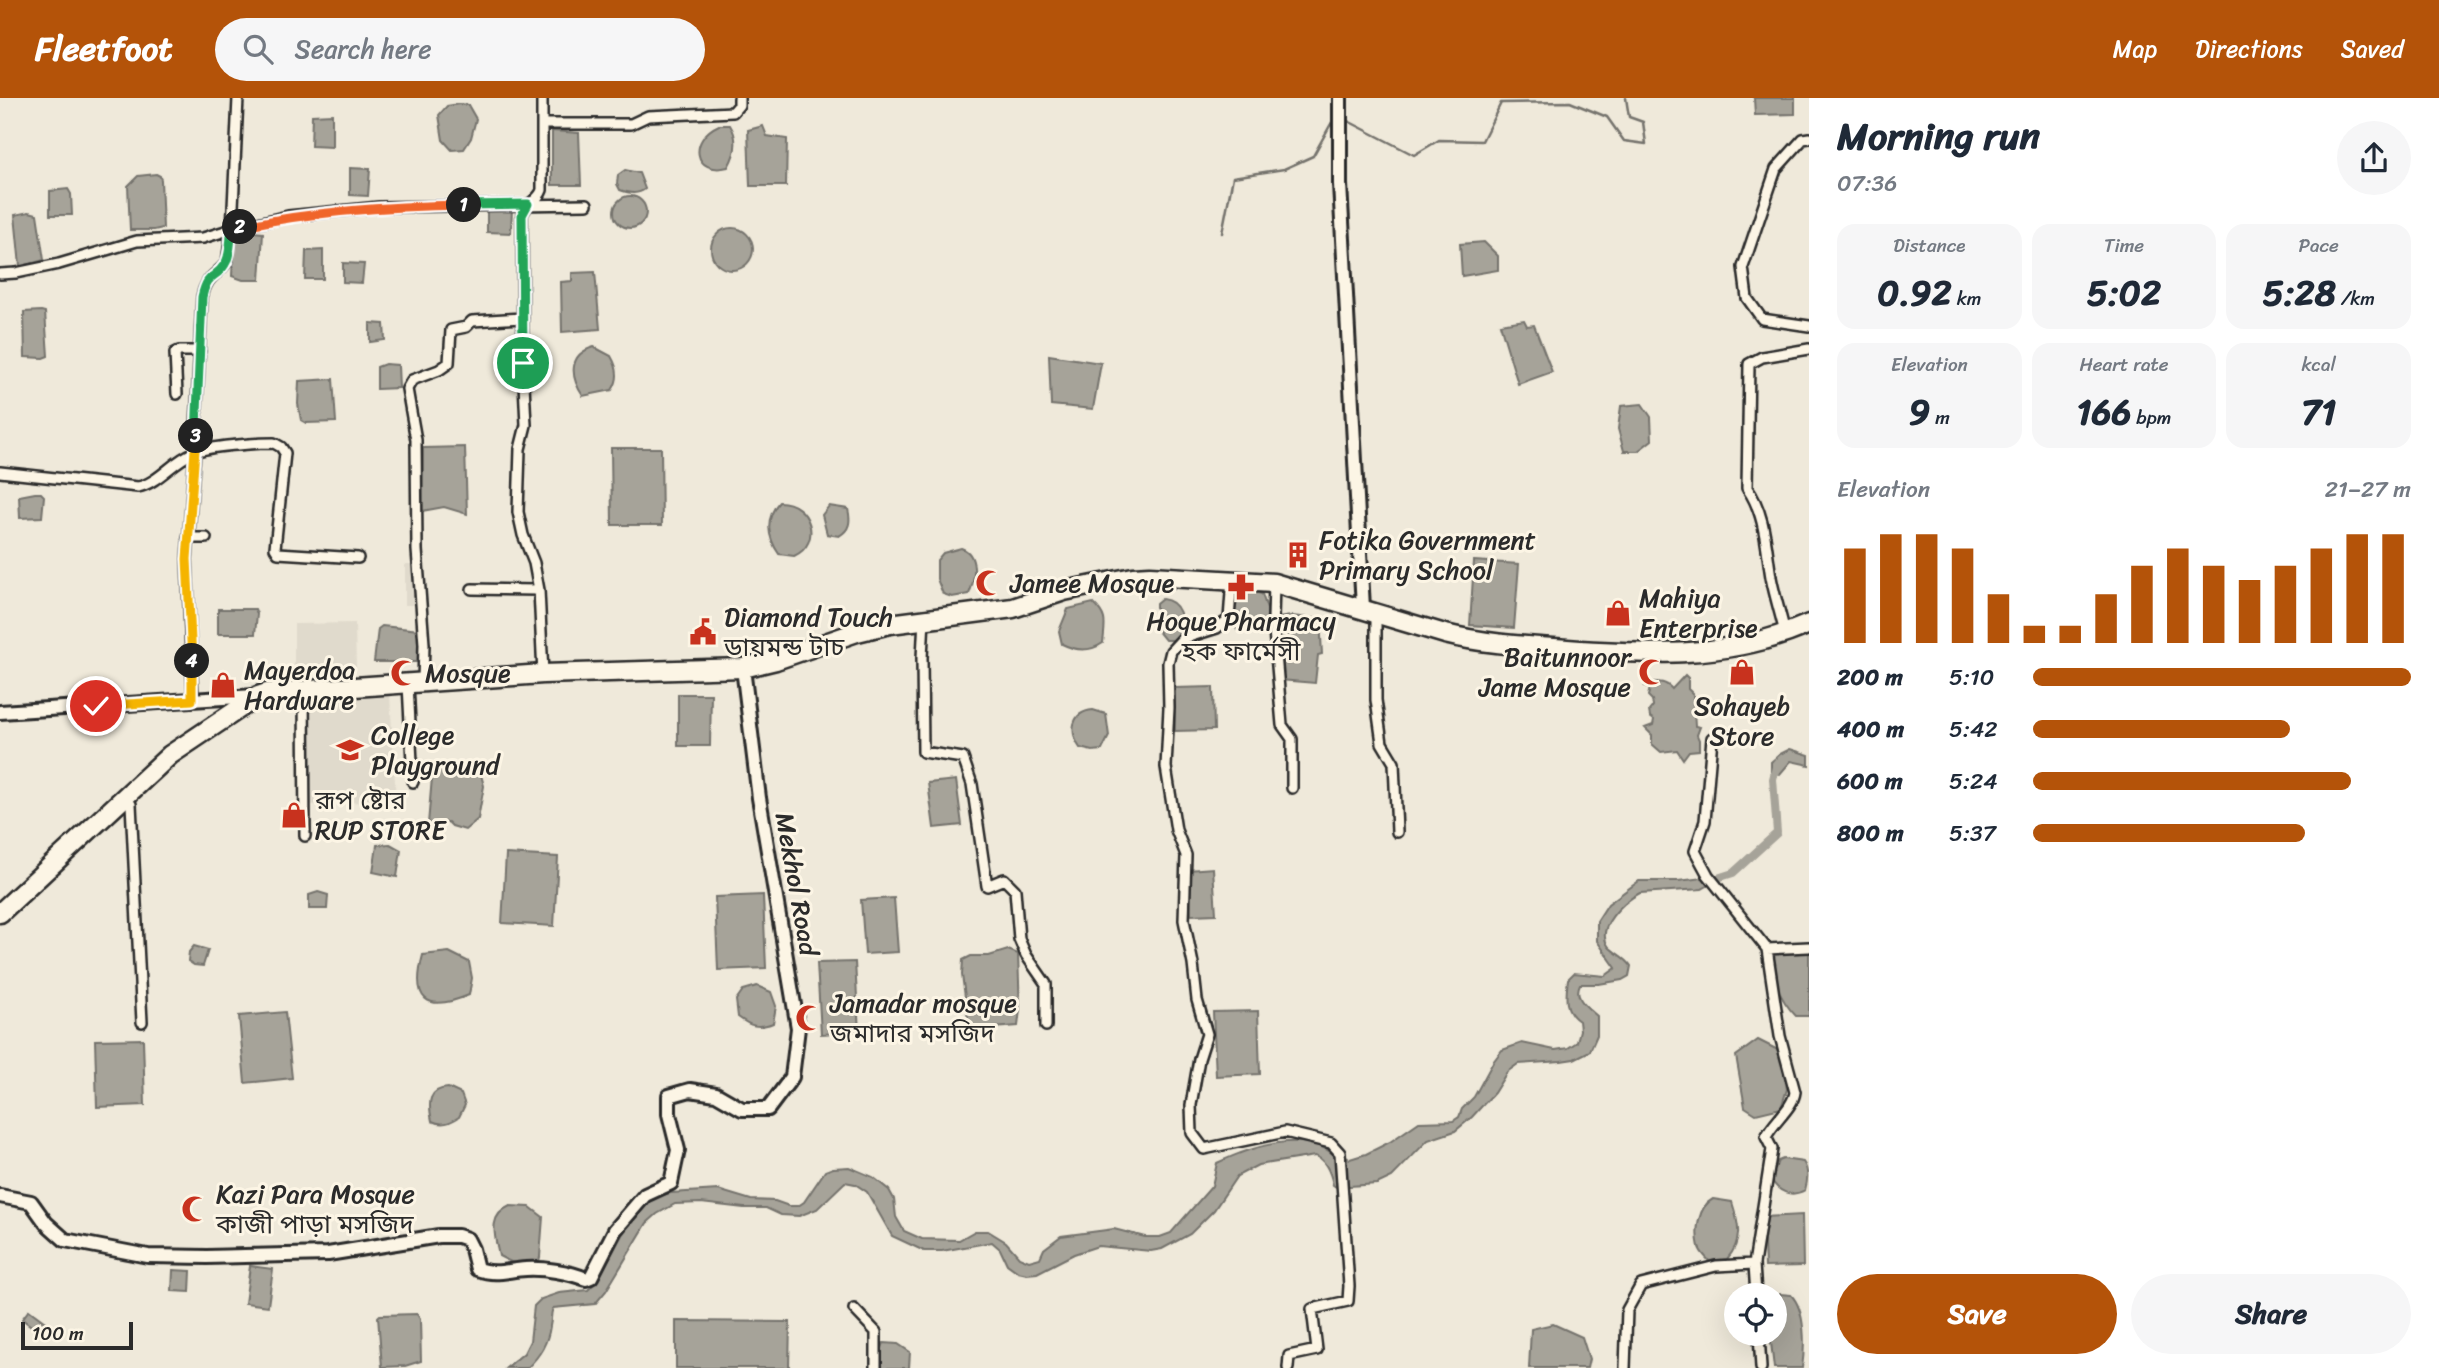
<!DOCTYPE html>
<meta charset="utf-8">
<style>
:root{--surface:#fff;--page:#f6f6f7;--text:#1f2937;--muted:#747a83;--accent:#b45309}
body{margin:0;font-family:Sriracha,"Noto Sans Bengali",sans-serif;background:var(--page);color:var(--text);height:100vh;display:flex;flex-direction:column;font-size:26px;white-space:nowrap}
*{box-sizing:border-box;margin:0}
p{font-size:23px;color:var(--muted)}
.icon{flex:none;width:38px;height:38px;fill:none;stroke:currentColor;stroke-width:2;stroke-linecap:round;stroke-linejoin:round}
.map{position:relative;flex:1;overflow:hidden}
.details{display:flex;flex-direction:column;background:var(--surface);width:630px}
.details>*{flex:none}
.controls{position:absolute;left:1724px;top:1185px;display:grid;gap:14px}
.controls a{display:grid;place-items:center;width:63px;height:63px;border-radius:50%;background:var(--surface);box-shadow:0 7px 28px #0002;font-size:35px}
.scale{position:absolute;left:21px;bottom:18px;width:112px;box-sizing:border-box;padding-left:7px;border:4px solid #2b2b2b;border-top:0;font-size:19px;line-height:24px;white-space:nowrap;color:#2b2b2b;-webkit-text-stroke:5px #fcf5e5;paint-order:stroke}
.pin{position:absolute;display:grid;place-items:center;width:60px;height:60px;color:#fff;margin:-30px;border:4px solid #fff;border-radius:50%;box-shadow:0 2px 7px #0007}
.km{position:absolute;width:35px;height:35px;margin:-18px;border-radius:50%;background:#222;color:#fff;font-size:19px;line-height:35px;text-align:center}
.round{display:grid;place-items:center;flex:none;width:74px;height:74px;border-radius:37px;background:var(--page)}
.headline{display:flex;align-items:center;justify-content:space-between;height:119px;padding:0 28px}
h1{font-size:38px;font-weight:800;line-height:52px}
.stats{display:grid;grid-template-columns:repeat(3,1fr);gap:10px;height:119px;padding:7px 28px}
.stats div{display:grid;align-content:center;border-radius:18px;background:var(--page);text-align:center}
.stats b{font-size:35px;font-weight:800}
.stats small{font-size:19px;font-weight:400}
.stats p{font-size:19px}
.chart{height:196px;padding:14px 28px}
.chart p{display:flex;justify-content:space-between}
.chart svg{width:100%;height:126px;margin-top:7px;stroke:var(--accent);stroke-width:6}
.cta{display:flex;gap:14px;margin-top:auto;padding:14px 28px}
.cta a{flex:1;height:80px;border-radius:42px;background:var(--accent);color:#fff;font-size:28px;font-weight:800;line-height:80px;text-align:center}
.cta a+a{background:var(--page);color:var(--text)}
ul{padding:0 28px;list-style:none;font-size:23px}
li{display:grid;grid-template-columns:112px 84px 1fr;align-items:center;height:52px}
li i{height:18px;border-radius:9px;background:var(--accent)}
header{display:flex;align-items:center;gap:42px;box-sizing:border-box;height:98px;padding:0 35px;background:var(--accent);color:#fff}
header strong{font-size:33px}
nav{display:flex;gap:38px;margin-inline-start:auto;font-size:24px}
.search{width:490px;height:63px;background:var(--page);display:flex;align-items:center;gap:18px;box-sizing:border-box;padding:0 24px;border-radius:38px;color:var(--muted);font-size:26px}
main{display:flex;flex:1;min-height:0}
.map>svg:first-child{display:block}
</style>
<header>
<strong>Fleetfoot</strong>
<div class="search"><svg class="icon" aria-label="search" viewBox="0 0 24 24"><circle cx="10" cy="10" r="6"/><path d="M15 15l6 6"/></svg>Search here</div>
<nav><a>Map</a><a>Directions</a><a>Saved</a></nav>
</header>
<main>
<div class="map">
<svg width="1809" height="1270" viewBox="0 0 1809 1270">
<rect width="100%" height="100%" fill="#efe9da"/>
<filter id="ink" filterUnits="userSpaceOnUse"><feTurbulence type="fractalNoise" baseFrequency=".0143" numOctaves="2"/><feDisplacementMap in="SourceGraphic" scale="14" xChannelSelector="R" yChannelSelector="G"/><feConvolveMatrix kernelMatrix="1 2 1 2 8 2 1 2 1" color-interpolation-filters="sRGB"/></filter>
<g filter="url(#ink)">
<path fill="#e0dacc" d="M405,466H416V507H405Z
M355,525L356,570L294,571V526Z
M390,597L396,702L310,707L306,601Z"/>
<path fill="#a6a399" stroke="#75736d" stroke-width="2" d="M1754,0H1795V16L1755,17Z
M459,6L468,7L476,21L471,40L464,51L452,52L443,42L439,17L447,8Z
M332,16V49L311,48L312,17Z
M719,27H730C739,41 736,55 728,69C693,78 688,41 719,27Z
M763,28L767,38L787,41L786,88H750L748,32Z
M552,33L579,35L581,87H552Z
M350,70L370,71L368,98L350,97Z
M625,72L639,75L645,91C638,97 628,95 620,92L617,86L618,77Z
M156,76L160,78L161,82L163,130L154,132H130L128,88L138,78Z
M68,91L71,96L72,117H50V93Z
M614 114a16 16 0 1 1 32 0a16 16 0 1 1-32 0Z
M487,108L512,109L511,135L487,134Z
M29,114L37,116L44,162L23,168H20L15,117Z
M711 151a21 21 0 1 1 42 0a21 21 0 1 1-42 0Z
M244,133L263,135L260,182H243L232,178L234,140L237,134Z
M1484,144L1498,158V172L1462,178L1460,146Z
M323,152V181H305L306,153Z
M343,165L364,166L362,185L343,184Z
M595,174L600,231L562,234L561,184L572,183V175Z
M41,213L45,214L48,258L43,260L25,259L24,214Z
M1524,222L1527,228L1534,227L1552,274L1518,286L1500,226Z
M370,225L384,226L385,242L370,244Z
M594,249L611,258C618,270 620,281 612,292L583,298C570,279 568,256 594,249Z
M1049,257L1101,265L1093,311L1051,307Z
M385,266L398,267L399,290L377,291V269Z
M333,281L336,324L306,325L301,322L298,306L299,283Z
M1642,306L1651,319L1652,342L1638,353H1624L1618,331L1621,308Z
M465,349L467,416L444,409L422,413L423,350Z
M611,350H661L662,427H612Z
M35,395H41L44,398L42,419L20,420L19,398Z
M779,404C811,404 823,445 794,458L779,456C767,439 765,420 779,404Z
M829,408L848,411C851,423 850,432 839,438L827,436L822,417Z
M961,450C979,456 975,482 969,496L952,499L943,496L937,481V462L943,455Z
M1474,463L1519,466L1514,530L1470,527Z
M1254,494L1262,496L1268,514L1264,529L1253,534L1237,532L1233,520L1239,497Z
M1162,501C1181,503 1184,522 1181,539L1174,542H1165L1156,531V506Z
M1093,505C1108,519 1105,525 1103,545C1090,554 1076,553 1062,546L1059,533L1068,511Z
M218,511H255L257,516L255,536H218Z
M1291,518L1320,521L1322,556L1318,557L1315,585L1280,582L1277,520Z
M382,528L419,532L418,564H374L378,531Z
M1685,577L1688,580V591L1693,596L1695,628L1700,629L1697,637L1699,642V652L1689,653L1683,661L1677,652L1661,654L1652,646V637L1645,630L1653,627L1654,622L1650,619L1649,613L1653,608L1652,602L1648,598L1650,590L1645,588L1648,584C1658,584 1665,583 1672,591Z
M1213,589L1214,632L1175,633L1174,590Z
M678,596H711L710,648H678Z
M1093,612L1106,616L1109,638L1102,652L1092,653L1080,650C1069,634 1071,614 1093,612Z
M1790,651L1809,657V667L1791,663L1780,676L1771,674V664L1780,656Z
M433,668L479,669L484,688L478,721L465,732L452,728L448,724L428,726Z
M956,682L962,727L934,730L928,685Z
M390,746L401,752L397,779L373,774L377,747Z
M506,756L558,759L554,828L502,825Z
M1213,770L1216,816L1191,817L1188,772Z
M1703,780L1707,788L1702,791L1640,795C1624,803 1594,830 1609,849C1616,856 1625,859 1631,868L1629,878L1622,882L1599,886H1580C1573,900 1587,909 1597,918V937L1590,953L1574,961L1561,963L1518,966L1507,974L1494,995L1472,1019L1455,1033L1428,1042L1392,1079L1377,1086L1336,1089L1333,1087C1331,1077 1326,1062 1315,1058L1258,1067L1237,1078L1214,1112L1190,1136L1162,1151L1151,1153L1098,1148L1074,1156L1037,1175L1027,1176L1018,1174L1007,1166L1000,1151L992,1144L942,1153H924L892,1138L867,1094L855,1086L845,1084L817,1111L799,1118L781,1117L766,1110H744L701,1105L675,1106L657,1116L647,1125L606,1193L595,1206L553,1210C550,1217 552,1220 550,1228C548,1244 539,1259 527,1270H506L524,1255L530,1243L534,1208L541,1201L559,1195L588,1192L597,1183L622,1137L648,1100L671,1095L718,1092L751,1102L775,1103L789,1108H798L804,1104L825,1073L833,1070L849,1069L873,1079L889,1092L894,1101L896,1119L904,1133L922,1141L959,1142L975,1133H988L1006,1144L1019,1159L1029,1163L1040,1160L1044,1151L1061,1138L1114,1131L1145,1139H1160L1171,1135L1212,1088L1217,1065C1251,1049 1308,1029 1337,1060L1343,1058L1350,1061L1366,1056L1390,1044L1419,1024L1453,1023L1459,1019L1462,1011L1474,999L1493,964L1502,952L1522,945L1555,952L1568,950L1577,944L1580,932L1579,923C1563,912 1566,898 1568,881L1574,875L1605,878L1616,870L1597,843V823L1608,806L1639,783H1678Z
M318,794L328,797L327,811H309V797Z
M763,797L766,870L718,872L715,799Z
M894,800L898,854L865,856L861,802Z
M194,848L208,852L203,868L194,867L188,863L189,854Z
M1008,852L1018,856L1020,912L1018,928L980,931L969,928L962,877L963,862L971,858H989Z
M1809,852V918H1796C1781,903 1767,875 1775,854Z
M449,854L469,864L472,880L469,897C426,915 411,902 423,857Z
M855,864L859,934L821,936L817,865Z
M757,888L771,894L776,908L773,925C758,931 750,928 738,919L736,902L743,892Z
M1258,913L1260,976L1216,978L1213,914Z
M285,914L292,980L245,985L239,918Z
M143,941L145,1007L97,1009L95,942Z
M1758,942L1780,953L1787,991L1781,1010L1756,1016L1745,1009L1736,958Z
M448,990L461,996L465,1007L459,1019C450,1025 442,1028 432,1023C428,1005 428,991 448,990Z
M1783,1061L1803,1064C1809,1072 1808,1082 1805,1092C1791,1100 1778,1094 1771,1081L1778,1063Z
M1713,1101L1732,1104C1739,1126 1743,1143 1727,1161L1709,1163C1706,1159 1700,1154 1699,1149C1695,1133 1698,1109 1713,1101Z
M510,1108L530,1109L543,1119L540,1159L539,1163C524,1171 512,1165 499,1158C495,1138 487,1118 510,1108Z
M1802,1117L1803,1168L1765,1169L1763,1119Z
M250,1168L273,1171L268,1208L245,1205Z
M173,1172L191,1173L190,1194L172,1193Z
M1780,1196L1791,1197C1806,1212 1805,1250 1802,1270H1774L1770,1236H1774L1775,1201Z
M29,1212L45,1224L38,1233L22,1221Z
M417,1216L420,1221L421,1263L405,1268L382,1269L378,1219L380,1217Z
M676,1223L790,1224L789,1270H676Z
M1553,1226L1582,1239L1589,1261L1587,1270H1529L1531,1231Z
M884,1245L898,1246L910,1254L909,1270H880L878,1261Z"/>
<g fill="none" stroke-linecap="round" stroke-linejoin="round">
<path stroke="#75736d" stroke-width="2.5" d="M1348,23L1414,57L1439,42L1482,43L1501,5L1570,4L1607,19L1624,43L1646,46L1643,24L1629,19L1626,0
M1222,135L1233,79L1284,71L1313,58L1332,24"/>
<path stroke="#a6a399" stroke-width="8" d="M1696,787L1733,775L1777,735L1773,681L1777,665"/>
<g stroke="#2b2b2b" stroke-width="14">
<path id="street" d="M542,0V92C538,104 526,104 522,117L523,265L526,327L520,351L518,414L523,437L534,465L539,492L543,576
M543,26H631L648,18L733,14L739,7V0
M1809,40L1803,41L1776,71L1743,169L1747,200L1762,221L1809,228
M0,176L16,175L59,166L137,143L203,140L232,131L288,118L379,109L587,106
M177,296L175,255L179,253H200
M0,374L138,389C158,385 173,363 193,355C207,348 257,345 274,345L281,349L285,355L275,450L278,455L358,460
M188,440H206
M1232,481L1229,521L1217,530L1182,541L1171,553L1168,565L1169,610L1166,669L1176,732L1186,757L1184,822L1193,866L1197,902L1207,936L1199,961L1191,1007L1192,1035L1204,1051L1285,1034L1331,1045L1340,1055L1349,1188L1348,1203L1312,1211L1317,1252L1289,1258L1288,1270
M1274,485L1273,521L1282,627L1292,641V690
M472,491L539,492
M1376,515V602L1382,645L1394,665L1397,734
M924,520L922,560L923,654L963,660L972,686L987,788L1004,781L1015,792L1019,841L1026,857L1046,886V928
M1783,527C1779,511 1774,495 1771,479C1766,448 1765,415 1747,390L1749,266L1762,259L1809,251
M423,585L424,546L417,452L416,342L407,291L412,282L439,272L449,265L451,232L466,229L472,223L523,220
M408,586L413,684
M304,592L305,738
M193,602L187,461L195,353L202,199C207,177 215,179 227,164L232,131L238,0
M1712,640L1705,723L1695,753L1708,777L1767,851L1809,849
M131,706L142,924
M1756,1197L1754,1166L1772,1051L1766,1039C1773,1024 1793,1010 1795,994L1780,938L1767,851
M854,1211L876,1234V1270
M1759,1236L1761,1270
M1625,1270L1627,1212L1641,1187L1716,1168L1754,1166"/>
</g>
<g stroke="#2b2b2b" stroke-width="18">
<path id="secondary" d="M1340,0V86L1363,510
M0,614L255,598
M0,1098L31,1104L46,1125L65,1142L148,1158L207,1159L328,1156L439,1138H458L467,1141L472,1151L477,1171C498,1178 506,1172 526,1171C544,1170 569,1174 586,1181L591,1179L615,1132L645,1097L671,1085L678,1052L669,1016V998L690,992L716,996L742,1011H768L792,979L798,930L759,700L743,570"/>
</g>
<g stroke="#2b2b2b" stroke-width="23">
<path id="highway" d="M0,815L170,657L258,598L267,595L543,576L743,570L776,562L857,534L890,526L1013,510L1064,493L1133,479L1150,478L1274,485L1445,536C1485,546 1526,548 1567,551C1651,557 1730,561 1809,526"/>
</g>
<use href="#street" stroke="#fcf5e5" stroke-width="9"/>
<use href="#secondary" stroke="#fcf5e5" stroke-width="12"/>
<use href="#highway" stroke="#fcf5e5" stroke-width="18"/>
</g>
</g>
<g fill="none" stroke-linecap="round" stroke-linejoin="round" filter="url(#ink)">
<g stroke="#fff" stroke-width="14">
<path id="split-1" d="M464,107L528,106L522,117L523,265"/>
</g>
<g stroke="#fff" stroke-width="14">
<path id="split-2" d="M240,129C314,113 388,108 464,107"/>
</g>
<g stroke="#fff" stroke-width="14">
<path id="split-3" d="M196,338L202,199C208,173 215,182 225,166C231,157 230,141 232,131L240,129"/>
</g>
<g stroke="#fff" stroke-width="14">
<path id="split-4" d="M192,563L187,461L196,338"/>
</g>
<g stroke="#fff" stroke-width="14">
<path id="split-5" d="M96,608L192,602V563"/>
</g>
<use href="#split-1" stroke="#22a559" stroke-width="9"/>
<use href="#split-2" stroke="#f0652b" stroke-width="9"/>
<use href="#split-3" stroke="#22a559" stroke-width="9"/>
<use href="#split-4" stroke="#f5b400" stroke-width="9"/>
<use href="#split-5" stroke="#f5b400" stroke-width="9"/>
</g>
<defs>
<g id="building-bare" transform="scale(2.1)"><path d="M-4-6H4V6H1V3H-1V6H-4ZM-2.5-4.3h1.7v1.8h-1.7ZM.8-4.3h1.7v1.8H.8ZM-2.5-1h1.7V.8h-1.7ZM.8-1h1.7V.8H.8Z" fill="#c8321e" stroke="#fcf5e5" stroke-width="2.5" paint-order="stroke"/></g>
<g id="mosque-bare" transform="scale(2.1)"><path d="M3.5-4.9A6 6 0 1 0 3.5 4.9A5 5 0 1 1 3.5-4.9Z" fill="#c8321e" stroke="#fcf5e5" stroke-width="2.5" paint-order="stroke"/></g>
<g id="pharmacy-bare" transform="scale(2.1)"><path d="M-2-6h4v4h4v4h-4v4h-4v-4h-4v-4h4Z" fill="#c8321e" stroke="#fcf5e5" stroke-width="2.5" paint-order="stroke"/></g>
<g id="shop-bare" transform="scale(2.1)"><path d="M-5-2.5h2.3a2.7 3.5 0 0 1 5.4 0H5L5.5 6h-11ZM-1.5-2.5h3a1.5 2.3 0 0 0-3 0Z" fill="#c8321e" stroke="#fcf5e5" stroke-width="2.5" paint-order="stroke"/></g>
<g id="civic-bare" transform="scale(2.1)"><path d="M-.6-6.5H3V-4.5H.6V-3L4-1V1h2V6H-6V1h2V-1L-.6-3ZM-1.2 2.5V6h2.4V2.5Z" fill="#c8321e" stroke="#fcf5e5" stroke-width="2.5" paint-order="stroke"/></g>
<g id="university-bare" transform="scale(2.1)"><path d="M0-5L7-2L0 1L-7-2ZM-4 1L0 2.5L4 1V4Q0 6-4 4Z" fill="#c8321e" stroke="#fcf5e5" stroke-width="2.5" paint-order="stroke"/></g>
</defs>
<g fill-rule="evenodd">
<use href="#building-bare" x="1298" y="457"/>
<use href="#mosque-bare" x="989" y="485"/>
<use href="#pharmacy-bare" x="1241" y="489"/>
<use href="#shop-bare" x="1618" y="515"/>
<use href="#civic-bare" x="703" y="534"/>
<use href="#mosque-bare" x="1652" y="574"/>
<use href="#shop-bare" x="1742" y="574"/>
<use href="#mosque-bare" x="404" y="575"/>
<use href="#shop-bare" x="223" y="587"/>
<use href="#university-bare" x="350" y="652"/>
<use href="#shop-bare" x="294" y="717"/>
<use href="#mosque-bare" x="809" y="920"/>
<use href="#mosque-bare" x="195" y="1111"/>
</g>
<g text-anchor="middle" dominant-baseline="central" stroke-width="6" stroke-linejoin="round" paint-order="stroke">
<g font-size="26" fill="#2b2b2b" stroke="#fcf5e5" text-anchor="start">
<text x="1319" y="442">Fotika Government<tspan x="1319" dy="30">Primary School</tspan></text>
<text x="1010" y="485">Jamee Mosque</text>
<text x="1639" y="500">Mahiya<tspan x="1639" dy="30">Enterprise</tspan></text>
<text x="724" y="519">Diamond Touch<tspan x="724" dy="30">ডায়মন্ড টাচ</tspan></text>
<text x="1241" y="523" text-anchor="middle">Hoque Pharmacy<tspan x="1241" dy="30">হক ফার্মেসী</tspan></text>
<text x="1631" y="559" text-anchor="end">Baitunnoor<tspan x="1631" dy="30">Jame Mosque</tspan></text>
<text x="244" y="572">Mayerdoa<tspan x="244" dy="30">Hardware</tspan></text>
<text x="425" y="575">Mosque</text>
<text x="1742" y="608" text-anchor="middle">Sohayeb<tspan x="1742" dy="30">Store</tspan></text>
<text x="371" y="637">College<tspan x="371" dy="30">Playground</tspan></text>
<text x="315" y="702">রূপ ষ্টোর<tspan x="315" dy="30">RUP STORE</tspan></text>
<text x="830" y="905">Jamadar mosque<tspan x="830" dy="30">জমাদার মসজিদ</tspan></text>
<text x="216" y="1096">Kazi Para Mosque<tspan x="216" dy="30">কাজী পাড়া মসজিদ</tspan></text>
</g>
<g font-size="26" fill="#2b2b2b" stroke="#fcf5e5">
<text transform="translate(797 786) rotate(80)">Mekhol Road</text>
</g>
</g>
</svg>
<div class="controls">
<a><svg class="icon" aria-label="locate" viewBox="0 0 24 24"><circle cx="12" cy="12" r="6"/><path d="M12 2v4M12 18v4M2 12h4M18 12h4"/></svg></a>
</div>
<div class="scale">100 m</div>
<div class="pin" style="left:523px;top:265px;background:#1e9e55"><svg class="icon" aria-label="arrive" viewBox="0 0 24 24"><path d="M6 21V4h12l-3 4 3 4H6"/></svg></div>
<div class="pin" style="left:96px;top:608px;background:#d93025"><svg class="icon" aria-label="check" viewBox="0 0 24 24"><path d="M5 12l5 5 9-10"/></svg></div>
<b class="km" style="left:464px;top:107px">1</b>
<b class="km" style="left:240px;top:129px">2</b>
<b class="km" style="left:196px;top:338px">3</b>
<b class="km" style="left:192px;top:563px">4</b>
</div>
<section class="details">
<div class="headline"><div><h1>Morning run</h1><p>07:36</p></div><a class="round"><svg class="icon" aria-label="share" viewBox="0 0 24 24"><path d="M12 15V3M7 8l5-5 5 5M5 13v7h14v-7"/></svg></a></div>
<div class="stats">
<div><p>Distance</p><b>0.92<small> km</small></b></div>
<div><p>Time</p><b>5:02</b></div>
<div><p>Pace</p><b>5:28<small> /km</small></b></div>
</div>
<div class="stats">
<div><p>Elevation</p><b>9<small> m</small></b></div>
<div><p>Heart rate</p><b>166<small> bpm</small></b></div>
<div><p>kcal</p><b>71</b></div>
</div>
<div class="chart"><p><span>Elevation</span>21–27 m</p>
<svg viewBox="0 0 160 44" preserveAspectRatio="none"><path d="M5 44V11M15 44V6M25 44V6M35 44V11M45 44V27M55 44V38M65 44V38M75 44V27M85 44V17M95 44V11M105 44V17M115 44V22M125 44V17M135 44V11M145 44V6M155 44V6"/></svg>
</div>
<ul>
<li><b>200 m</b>5:10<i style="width:100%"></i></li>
<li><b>400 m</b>5:42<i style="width:68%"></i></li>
<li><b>600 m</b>5:24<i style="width:84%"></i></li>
<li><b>800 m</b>5:37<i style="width:72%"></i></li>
</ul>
<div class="cta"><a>Save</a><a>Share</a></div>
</section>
</main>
